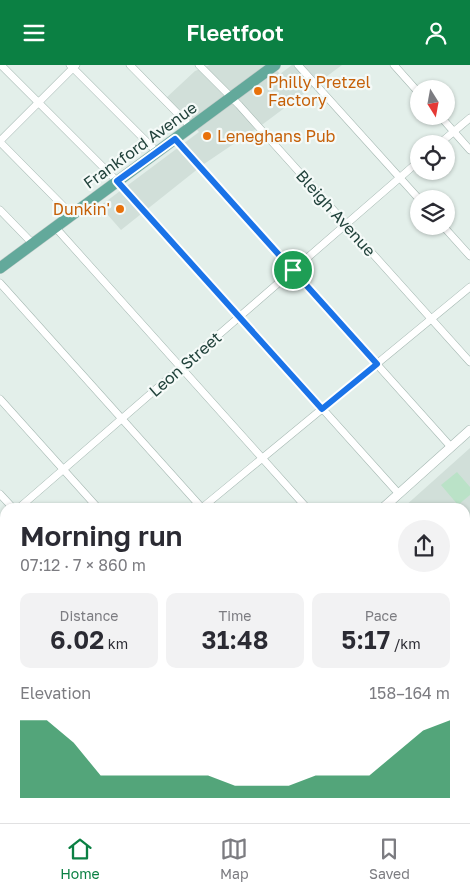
<!DOCTYPE html>
<meta charset="utf-8">
<style>
:root{--surface:#fff;--page:#f2f2f3;--text:#2b2b33;--muted:#7c7c81;--line:#e1e1e2;--accent:#0b8043}
body{margin:0;font-family:"Golos Text",sans-serif;background:var(--page);color:var(--text);height:100vh;display:flex;flex-direction:column;font-size:19px;white-space:nowrap}
*{box-sizing:border-box;margin:0}
p{font-size:16px;color:var(--muted)}
.icon{flex:none;width:28px;height:28px;fill:none;stroke:currentColor;stroke-width:2;stroke-linecap:round;stroke-linejoin:round}
.map{position:relative;flex:1;overflow:hidden}
.side{position:absolute;left:0px;top:438px;width:470px;height:321px;display:flex;flex-direction:column;background:var(--surface);border-radius:15px 15px 0 0;box-shadow:0 1px 4px #0004}
.side>*{flex:none}
.needle{width:32px;rotate:169deg}
.buttons{position:absolute;left:410px;top:15px;display:grid;gap:10px}
.buttons a{display:grid;place-items:center;width:45px;height:45px;border-radius:50%;background:var(--surface);box-shadow:0 1px 4px #0004;font-size:25px}
.pin{position:absolute;display:grid;place-items:center;width:42px;height:42px;color:#fff;margin:-21px;border:2px solid #fff;border-radius:50%;box-shadow:0 1px 5px #0007}
.round{display:grid;place-items:center;flex:none;width:52px;height:52px;border-radius:26px;background:var(--page)}
.overview{display:flex;align-items:center;justify-content:space-between;height:85px;padding:0 20px}
h1{font-size:28px;font-weight:600;line-height:38px}
.metrics{display:grid;grid-template-columns:repeat(3,1fr);gap:8px;height:85px;padding:5px 20px}
.metrics div{display:grid;align-content:center;border-radius:10px;background:var(--page);text-align:center}
.metrics b{font-size:25px;font-weight:600}
.metrics small{font-size:14px;font-weight:400}
.metrics p{font-size:14px}
.chart{height:140px;padding:10px 20px}
.chart p{display:flex;justify-content:space-between}
.chart svg{width:100%;height:90px;margin-top:5px;fill:var(--accent);opacity:.7}
header{display:flex;justify-content:space-between;align-items:center;height:65px;padding:0 20px;background:var(--accent);color:#fff;font-size:22px;font-weight:600}
.menu{display:flex;justify-content:space-around;align-items:center;height:70px;border-top:1px solid var(--line);background:var(--surface);font-size:14px;color:var(--muted)}
.menu a{display:grid;justify-items:center;gap:2px}
.menu .selected{color:var(--accent)}
.map>svg:first-child{display:block}
</style>
<header><svg class="icon" aria-label="menu" viewBox="0 0 24 24"><path d="M4 6h16M4 12h16M4 18h16"/></svg>Fleetfoot<svg class="icon" aria-label="person" viewBox="0 0 24 24"><circle cx="12" cy="8" r="4"/><path d="M4 21q1-7 8-7t8 7"/></svg></header>
<div class="map">
<svg width="470" height="758" viewBox="0 0 470 758">
<rect width="100%" height="100%" fill="#e3efea"/>
<path fill="#d1dfd9" d="M210,0H272L280,9L292,0H342L263,59L204,99L121,165L100,141L199,67L166,33L195,6Z
M470,383V758H280L274,754H465V442H404Z"/>
<path fill="#bae2c7" d="M457,407L470,422V430L458,440L441,420Z
M470,624V672L465,664V628Z
M465,698L470,711V751L465,753Z
M52,754H337L340,758H47Z
M350,754H462L450,758H350Z"/>
<g fill="none" stroke-linecap="round" stroke-linejoin="round">
<g stroke="#a5b8b2" stroke-width="8">
<path id="minor" d="M1,0L125,124L399,429
M70,0L157,87
M130,0L191,62
M199,0L239,40L470,297
M298,0L419,134
M394,0L419,28
M440,51L470,85
M175,74L451,382
M0,76L76,0
M0,77L72,150
M439,79L470,53
M0,145L33,179
M443,161L470,191
M55,162L306,442
M0,218L201,442
M0,334L97,442
M0,429L12,442
M20,442L419,96
M203,442L470,222
M0,460L5,456
M0,512L5,518
M0,607L5,612
M0,726L5,732
M25,754L28,758"/>
</g>
<g stroke="#a5b8b2" stroke-width="10">
<path id="tertiary" d="M384,442L470,365
M34,758L38,754"/>
</g>
<g stroke="#c1cac8" stroke-width="12">
<path id="primary" d="M0,203L275,0"/>
</g>
<use href="#minor" stroke="#fff" stroke-width="7"/>
<use href="#tertiary" stroke="#fff" stroke-width="9"/>
<use href="#primary" stroke="#63a99b" stroke-width="11"/>
</g>
<g fill="none" stroke-linecap="round" stroke-linejoin="round">
<g stroke="#fff" stroke-width="10">
<path id="route" d="M175,74L377,299L322,344L117,116Z"/>
</g>
<use href="#route" stroke="#1a73e8" stroke-width="6"/>
</g>
<g fill="#e8710a" stroke="#f5faf8" stroke-width="2">
<circle cx="258" cy="26" r="5"/>
<circle cx="207" cy="71" r="5"/>
<circle cx="120" cy="144" r="5"/>
</g>
<g text-anchor="middle" dominant-baseline="central" stroke-width="4.5" stroke-linejoin="round" paint-order="stroke">
<g font-size="16" fill="#c56008" stroke="#f5faf8" text-anchor="start">
<text x="268" y="17">Philly Pretzel<tspan x="268" dy="18">Factory</tspan></text>
<text x="217" y="71">Leneghans Pub</text>
<text x="110" y="144" text-anchor="end">Dunkin'</text>
</g>
<g font-size="16" fill="#21423b" stroke="#f5faf8">
<text transform="translate(140 80) rotate(-36)">Frankford Avenue</text>
<text transform="translate(336 148) rotate(48)">Bleigh Avenue</text>
<text transform="translate(185 299) rotate(-41)">Leon Street</text>
</g>
</g>
</svg>
<div class="buttons">
<a><svg class="needle" viewBox="-14 -14 28 28"><path d="M0-13l5 13h-10z" fill="#e53935"/><path d="M0 13l5-13h-10z" fill="#7c7c81"/></svg></a>
<a><svg class="icon" aria-label="locate" viewBox="0 0 24 24"><circle cx="12" cy="12" r="6"/><path d="M12 2v4M12 18v4M2 12h4M18 12h4"/></svg></a>
<a><svg class="icon" aria-label="layers" viewBox="0 0 24 24"><path d="M12 4l9 5-9 5-9-5zM3 14l9 5 9-5"/></svg></a>
</div>
<div class="pin" style="left:293px;top:205px;background:#1e9e55"><svg class="icon" aria-label="arrive" viewBox="0 0 24 24"><path d="M6 21V4h12l-3 4 3 4H6"/></svg></div>
<section class="side">
<div class="overview"><div><h1>Morning run</h1><p>07:12 · 7 × 860 m</p></div><a class="round"><svg class="icon" aria-label="share" viewBox="0 0 24 24"><path d="M12 15V3M7 8l5-5 5 5M5 13v7h14v-7"/></svg></a></div>
<div class="metrics">
<div><p>Distance</p><b>6.02<small> km</small></b></div>
<div><p>Time</p><b>31:48</b></div>
<div><p>Pace</p><b>5:17<small> /km</small></b></div>
</div>
<div class="chart"><p><span>Elevation</span>158–164 m</p>
<svg viewBox="0 0 160 44" preserveAspectRatio="none"><path d="M0 44V6L10 6L20 17L30 33L40 33L50 33L60 33L70 33L80 38L90 38L100 38L110 33L120 33L130 33L140 22L150 11L160 6V44z"/></svg>
</div>
</section>
</div>
<nav class="menu">
<a class="selected"><svg class="icon" aria-label="home" viewBox="0 0 24 24"><path d="M3 11l9-7 9 7M6 9v11h12V9"/></svg>Home</a>
<a><svg class="icon" aria-label="map" viewBox="0 0 24 24"><path d="M3 6l6-2 6 2 6-2v14l-6 2-6-2-6 2zM9 4v14M15 6v14"/></svg>Map</a>
<a><svg class="icon" aria-label="saved" viewBox="0 0 24 24"><path d="M7 4h10v16l-5-4-5 4z"/></svg>Saved</a>
</nav>
